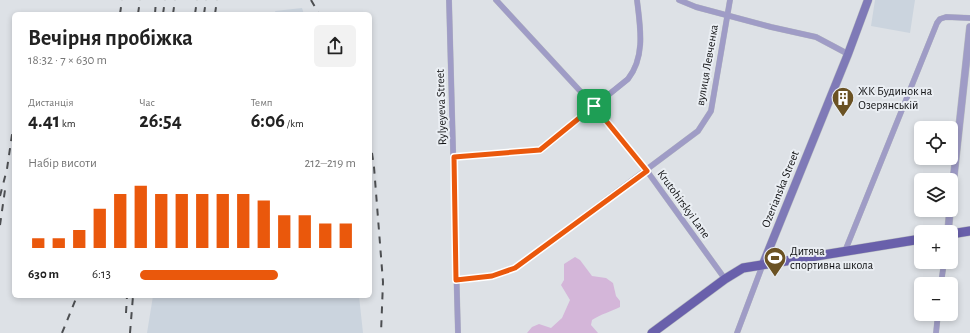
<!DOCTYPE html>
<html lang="uk">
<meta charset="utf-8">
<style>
:root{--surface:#fff;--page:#f2f2f2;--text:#222;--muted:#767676;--accent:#ea580c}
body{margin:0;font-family:"Alegreya Sans",sans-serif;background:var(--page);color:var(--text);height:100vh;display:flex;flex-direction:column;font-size:15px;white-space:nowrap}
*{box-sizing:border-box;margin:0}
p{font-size:13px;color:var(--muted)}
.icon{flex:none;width:22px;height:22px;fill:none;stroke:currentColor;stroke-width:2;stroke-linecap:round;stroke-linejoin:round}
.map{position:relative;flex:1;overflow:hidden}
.drawer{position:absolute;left:12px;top:12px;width:360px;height:286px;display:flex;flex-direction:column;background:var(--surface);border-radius:6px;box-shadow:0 2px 6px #0003}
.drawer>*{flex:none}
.buttons{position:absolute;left:914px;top:121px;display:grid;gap:8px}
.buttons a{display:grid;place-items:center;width:44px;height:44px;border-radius:6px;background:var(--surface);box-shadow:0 2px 6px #0003;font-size:20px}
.pin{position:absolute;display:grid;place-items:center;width:34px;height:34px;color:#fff;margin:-17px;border-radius:8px;box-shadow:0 2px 6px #0006}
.round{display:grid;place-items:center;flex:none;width:42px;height:42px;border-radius:6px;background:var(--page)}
.headline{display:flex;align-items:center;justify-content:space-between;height:68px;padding:0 16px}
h1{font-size:22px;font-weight:700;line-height:30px}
.stats{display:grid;grid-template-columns:repeat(3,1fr);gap:6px;height:68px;padding:4px 16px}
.stats div{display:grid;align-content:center}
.stats b{font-size:20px;font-weight:700}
.stats small{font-size:11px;font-weight:400}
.stats p{font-size:11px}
.chart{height:112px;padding:8px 16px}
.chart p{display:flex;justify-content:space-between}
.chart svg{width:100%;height:72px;margin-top:4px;stroke:var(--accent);stroke-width:6}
ul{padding:0 16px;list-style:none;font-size:13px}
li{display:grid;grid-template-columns:64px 48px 1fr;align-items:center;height:30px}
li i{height:10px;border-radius:5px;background:var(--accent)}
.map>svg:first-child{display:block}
</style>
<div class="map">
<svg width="970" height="333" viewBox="0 0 970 333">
<rect width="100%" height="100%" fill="#dde1e6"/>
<path fill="#cbd4de" d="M875,0H915L910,33L871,26Z
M302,8L304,14H276L275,11Z
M153,296H359L363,333H147Z"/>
<path fill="#d4b6d9" d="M575,257L580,260L592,276L606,278L613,283L616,296L620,301V307C610,312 601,314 592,320L591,325L598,333H527L532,327L539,324L551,328L562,318L570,300L561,285L564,280V264Z"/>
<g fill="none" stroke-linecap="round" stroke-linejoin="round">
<g stroke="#b8bcc0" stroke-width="6">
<path id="minor" d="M449,0L458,333
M496,0L594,106L647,171L725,279
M679,0L696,7L771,27L816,37L848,54
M454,157L540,150L628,79C646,56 640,26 637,0
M845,251L937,23L940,19L946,17L970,18
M456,280L492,276L515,268L698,131L711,111L730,0
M941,284L944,262
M737,333L763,264
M936,333L938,314"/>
</g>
<g stroke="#b8bcc0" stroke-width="8">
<path id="tertiary" d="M951,202L970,27
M948,232L950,210"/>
</g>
<g stroke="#b8bcc0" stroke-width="9">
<path id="secondary" d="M763,264L848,54L868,0"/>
</g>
<g stroke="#b8bcc0" stroke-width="10">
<path id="primary" d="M951,234L970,231
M652,333L725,279L743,268L921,239"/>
</g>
<use href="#minor" stroke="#9f9cc6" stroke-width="5.5"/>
<use href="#tertiary" stroke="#9f9cc6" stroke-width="7"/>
<use href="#secondary" stroke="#7f7ab7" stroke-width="8"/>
<use href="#primary" stroke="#6960ab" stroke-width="9"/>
<path stroke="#4d4f52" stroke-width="2" stroke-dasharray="7 7" stroke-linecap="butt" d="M311,0L319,14
M120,14L122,0
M138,14L140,0
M155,14L156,0
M163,14L165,0
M173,14L175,0
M195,14L197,0
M204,14L206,0
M215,14L217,0
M370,139L374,167L383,282L381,333
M0,196L7,169L14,121
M0,225L5,190
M126,313L127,296
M62,333L77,296
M130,333L133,296"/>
</g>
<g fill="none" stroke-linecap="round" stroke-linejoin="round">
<g stroke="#fff" stroke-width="8">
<path id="route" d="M594,106L647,171L515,268L492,276L456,280L454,157L540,150Z"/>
</g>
<use href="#route" stroke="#ea580c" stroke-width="5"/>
</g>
<defs>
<g id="building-pin" transform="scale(1.15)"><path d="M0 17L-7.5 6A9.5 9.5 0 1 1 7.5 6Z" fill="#6b5223" stroke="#eaeef3"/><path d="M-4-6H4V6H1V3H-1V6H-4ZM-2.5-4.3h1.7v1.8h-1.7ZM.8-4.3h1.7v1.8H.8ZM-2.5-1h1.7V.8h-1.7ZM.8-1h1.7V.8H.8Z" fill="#fff"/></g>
<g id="stadium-pin" transform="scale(1.15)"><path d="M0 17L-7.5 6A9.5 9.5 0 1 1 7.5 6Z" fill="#6b5223" stroke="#eaeef3"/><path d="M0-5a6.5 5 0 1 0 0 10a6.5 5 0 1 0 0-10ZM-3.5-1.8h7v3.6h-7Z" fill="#fff"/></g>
</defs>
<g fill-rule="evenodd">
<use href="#building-pin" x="843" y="98"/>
<use href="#stadium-pin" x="775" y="258"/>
</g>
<g text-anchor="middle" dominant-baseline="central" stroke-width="4" stroke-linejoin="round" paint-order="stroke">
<g font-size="12" fill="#111214" stroke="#eaeef3">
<text transform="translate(707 65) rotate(-80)">вулиця Левченка</text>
<text transform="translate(441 107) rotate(-92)">Rylyeyeva Street</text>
<text transform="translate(780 189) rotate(-68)">Ozerianska Street</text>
<text transform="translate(684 204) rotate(54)">Krutohirskyi Lane</text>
</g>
<g font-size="12" fill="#111214" stroke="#eaeef3" text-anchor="start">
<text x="858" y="91">ЖК Будинок на<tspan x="858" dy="14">Озерянській</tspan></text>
<text x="790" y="251">Дитяча<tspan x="790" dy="14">спортивна школа</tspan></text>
</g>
</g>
</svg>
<div class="buttons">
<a><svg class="icon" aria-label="locate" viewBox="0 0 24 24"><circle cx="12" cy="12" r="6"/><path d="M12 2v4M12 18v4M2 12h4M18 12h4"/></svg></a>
<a><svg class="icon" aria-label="layers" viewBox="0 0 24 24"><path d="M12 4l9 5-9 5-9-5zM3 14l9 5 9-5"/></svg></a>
<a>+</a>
<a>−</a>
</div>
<div class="pin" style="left:594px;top:106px;background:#1e9e55"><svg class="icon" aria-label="arrive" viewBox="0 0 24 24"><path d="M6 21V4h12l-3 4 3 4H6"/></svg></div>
<section class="drawer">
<div class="headline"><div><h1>Вечірня пробіжка</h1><p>18:32 · 7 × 630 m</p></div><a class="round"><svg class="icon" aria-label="share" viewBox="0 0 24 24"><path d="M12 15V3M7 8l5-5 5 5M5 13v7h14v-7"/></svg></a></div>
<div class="stats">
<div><p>Дистанція</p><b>4.41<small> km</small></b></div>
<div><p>Час</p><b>26:54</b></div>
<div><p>Темп</p><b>6:06<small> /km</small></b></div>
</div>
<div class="chart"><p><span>Набір висоти</span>212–219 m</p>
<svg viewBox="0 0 160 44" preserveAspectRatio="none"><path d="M5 44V38M15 44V38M25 44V33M35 44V20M45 44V11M55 44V6M65 44V11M75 44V11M85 44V11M95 44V11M105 44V11M115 44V15M125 44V24M135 44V24M145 44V29M155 44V29"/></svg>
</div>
<ul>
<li><b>630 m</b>6:13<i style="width:64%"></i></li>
</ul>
</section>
</div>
